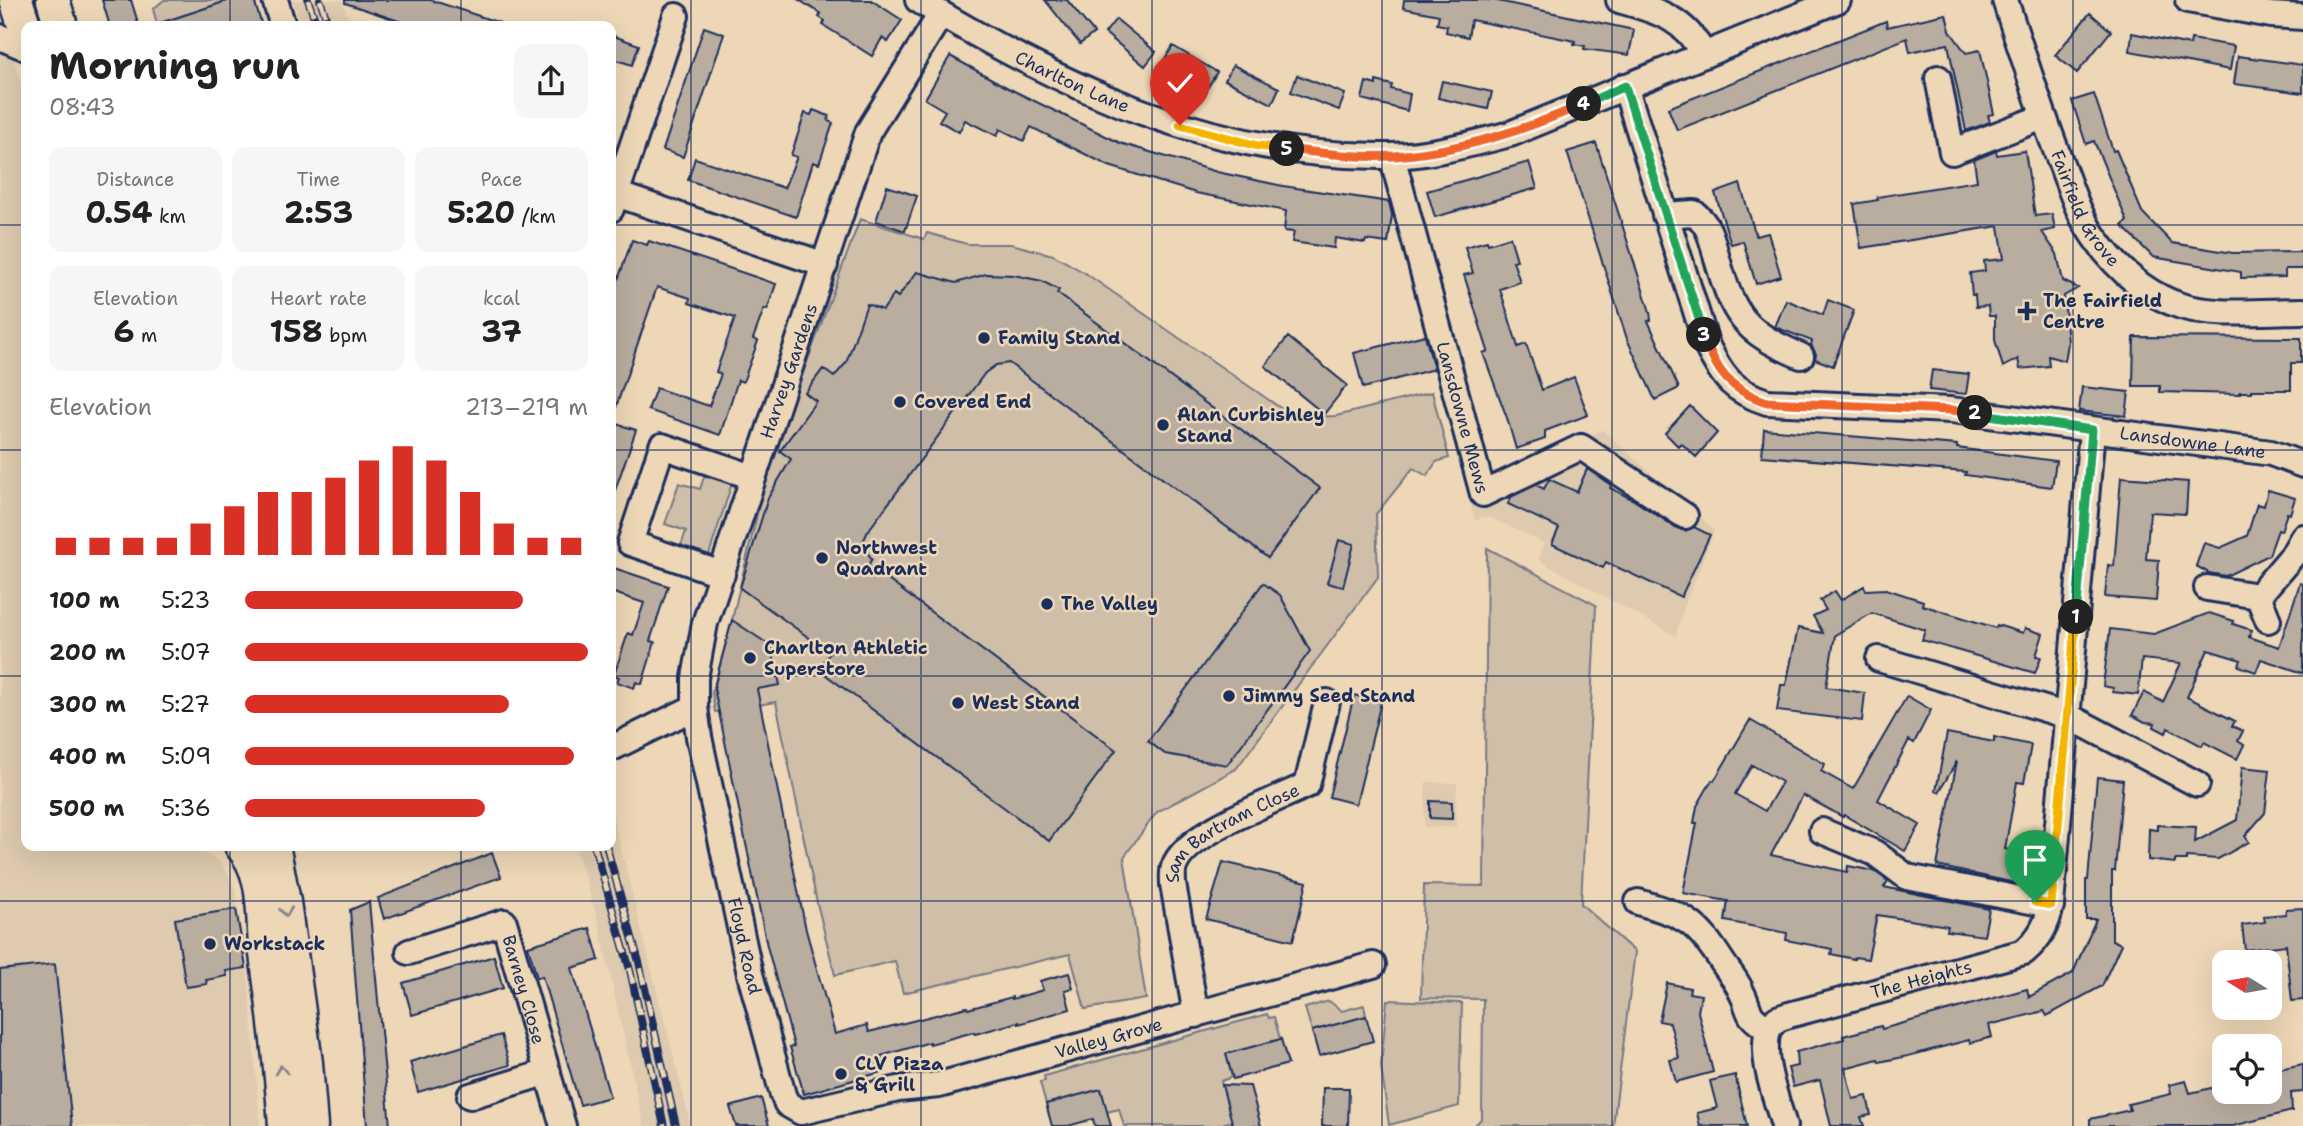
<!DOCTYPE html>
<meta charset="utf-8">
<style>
:root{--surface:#fff;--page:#f6f6f6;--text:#222;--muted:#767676;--accent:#d93025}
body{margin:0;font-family:"Shantell Sans",sans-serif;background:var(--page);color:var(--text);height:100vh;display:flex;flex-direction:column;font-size:26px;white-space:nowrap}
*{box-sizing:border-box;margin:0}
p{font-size:23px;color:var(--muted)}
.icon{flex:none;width:38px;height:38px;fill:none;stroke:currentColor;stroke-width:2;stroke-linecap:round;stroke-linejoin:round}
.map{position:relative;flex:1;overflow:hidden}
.panel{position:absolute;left:21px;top:21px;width:595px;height:830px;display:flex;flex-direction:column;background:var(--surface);border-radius:14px;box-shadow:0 7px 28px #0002}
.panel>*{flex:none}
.needle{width:46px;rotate:281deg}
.tools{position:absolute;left:2212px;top:950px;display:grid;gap:14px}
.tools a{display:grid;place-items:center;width:70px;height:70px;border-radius:14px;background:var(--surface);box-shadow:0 7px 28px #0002;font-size:35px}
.pin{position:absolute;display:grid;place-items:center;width:60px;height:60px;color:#fff;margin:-72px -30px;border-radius:50% 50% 50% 0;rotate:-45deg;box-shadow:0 0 7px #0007}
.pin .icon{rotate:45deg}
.km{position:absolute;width:35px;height:35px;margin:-18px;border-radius:50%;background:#222;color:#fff;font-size:19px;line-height:35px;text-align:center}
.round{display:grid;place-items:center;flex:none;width:74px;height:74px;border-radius:14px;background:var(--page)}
.headline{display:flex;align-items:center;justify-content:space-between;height:119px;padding:0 28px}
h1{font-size:38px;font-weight:700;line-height:52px}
.stats{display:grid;grid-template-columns:repeat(3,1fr);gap:10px;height:119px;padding:7px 28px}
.stats div{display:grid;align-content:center;border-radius:14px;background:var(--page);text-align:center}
.stats b{font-size:30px;font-weight:700}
.stats small{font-size:19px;font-weight:400}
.stats p{font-size:19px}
.chart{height:196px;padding:14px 28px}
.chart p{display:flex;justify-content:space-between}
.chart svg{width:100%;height:126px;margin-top:7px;stroke:var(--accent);stroke-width:6}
ul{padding:0 28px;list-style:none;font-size:23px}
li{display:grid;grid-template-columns:112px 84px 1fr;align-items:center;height:52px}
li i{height:18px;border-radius:9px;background:var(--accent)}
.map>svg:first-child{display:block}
</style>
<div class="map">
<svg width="2303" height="1126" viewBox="0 0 2303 1126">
<rect width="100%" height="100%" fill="#edd7b6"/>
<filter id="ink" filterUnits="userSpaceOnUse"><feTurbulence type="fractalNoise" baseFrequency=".0143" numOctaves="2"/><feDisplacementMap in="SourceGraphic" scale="14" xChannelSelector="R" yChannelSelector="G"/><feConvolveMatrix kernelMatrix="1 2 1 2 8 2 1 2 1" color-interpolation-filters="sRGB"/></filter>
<g filter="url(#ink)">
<path fill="#ddcaaf" d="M293,0H342L351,26H301Z
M0,20L26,97V845H192L221,863L235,888L248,975L260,1126H0Z
M1603,430L1714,530L1683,610L1676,636L1539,560L1544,543L1492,518L1482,517L1475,521L1468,493Z
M1426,782L1457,783L1456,827H1424Z
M611,810L688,1114L690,1126H644L598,920L575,845H611Z"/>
<path fill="#cfbfa9" stroke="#757784" stroke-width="2" d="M164,0H230L157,24L153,9Z
M860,219L924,239L927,233L967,244H1011L1053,255L1085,273L1295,418L1336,416L1432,392L1449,458L1436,462L1427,476L1413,468L1376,514L1378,577L1236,769L1157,812L1124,857L1146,999L1085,1009L1070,954L903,993L895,961L835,975L817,903L776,702L715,712L712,693L732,620L768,468Z
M707,468L734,477L707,561L679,552L686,531L665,524L679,483L700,489Z
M1487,548L1596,605L1581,904L1635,952L1613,1126H1474L1482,1118L1483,999L1421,998L1424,885L1484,886Z
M1387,1000L1462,1003L1459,1106L1389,1125L1381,1066Z
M1329,1001L1342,1011L1364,1005L1366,1016L1312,1031L1305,1008Z
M1267,1014L1269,1018L1274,1017L1280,1039L1226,1054L1232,1077L1221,1081L1232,1121L1216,1126H1124L1119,1109L1107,1112L1101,1089L1046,1104L1040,1082L1045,1081L1044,1076Z"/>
<path fill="#b9ada0" stroke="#1b2f5e" stroke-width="2" fill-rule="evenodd" d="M102,0H131L139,26H110Z
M230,0H254L262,26H160V23Z
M345,0H431L500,23V26H414L345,3Z
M799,0H871L902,20L888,42L882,38L872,56L823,25L825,21L819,17L821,14Z
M1045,0H1067L1094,33L1080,44Z
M1404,0H1493L1634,30L1629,55L1584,49L1585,46L1574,44L1575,41L1471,20L1468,37L1446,32L1447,26L1437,24L1439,15L1403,8Z
M2090,13L2111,31L2077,73L2055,55Z
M1946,14L1950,31L1966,53L1980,50L1994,114L1988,115L1990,122L1966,131L1948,44L1910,52L1907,38L1677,130L1668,108L1886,21L1887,27Z
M1116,19L1156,52L1145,66L1105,33Z
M704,27L724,34L683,157L663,150Z
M2132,33L2190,45L2191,39L2234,46L2230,70L2130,51Z
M611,35L639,45L632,65L611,58Z
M1173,46L1217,72L1208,87L1164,60Z
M950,56L1010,89L1120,143L1217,172L1283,186L1389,202L1392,215L1388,243L1366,240L1365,243L1335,238L1334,248L1292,242L1294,232L1284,231L1286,211L1196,193L1109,166L1031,127L1024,141L1000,129L997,136L965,120L959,132L939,121L945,111L925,99Z
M2238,56L2303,65V93L2234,84Z
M1233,65L1279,88L1272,104L1225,80Z
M1297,75L1345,94L1339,110L1291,92Z
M1376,81L1392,85L1391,89L1410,94L1407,111L1362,99L1366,82L1376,85Z
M1442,81L1492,92L1488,109L1438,98Z
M2094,94L2113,151L2116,150L2142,212L2172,243L2233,253L2303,252V269H2285V277L2241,278V272L2153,257L2122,226L2127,221L2094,141L2086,144L2072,101Z
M813,110L829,116L828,121L833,123L819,164L813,162L796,217L688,180L695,158L784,188L797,157L791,155L805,113L811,115Z
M1596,143L1650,312L1651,320L1648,321L1679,388L1655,400L1627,339L1567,152Z
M1996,151L1997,155L2025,151L2035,216L2052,214L2055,229L2042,232L2057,254L2063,281L2078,288L2064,296L2068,343L2065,361L2048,356L2049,366L2020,369L2018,359L2003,367L1995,340V316H1989L1988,306L1976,307L1975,295H1972L1970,273L1985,271L1984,261L2004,259L1999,226L1861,248L1854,204L1878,200L1877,197L1977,181L1974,160Z
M1529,162L1537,188L1435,217L1427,191Z
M1740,184L1756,236L1768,233L1781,276L1756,284L1743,241L1731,244L1715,193Z
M887,186L917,196L905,231L876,221Z
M1510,237L1517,260L1513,261L1520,282L1500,289L1518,347L1526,344L1542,390L1574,377L1588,415L1545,431V439L1516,449L1507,418L1483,353L1488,351L1464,275L1473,273L1465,247L1487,241L1488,244Z
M632,240L647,245L649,241L776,284L767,310L764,309L753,339L758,341L743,382L738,380L720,435L648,410L656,388L709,406L721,374L716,372L735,318L689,303L690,298L657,287L613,416L611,415V300Z
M917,272L956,283L986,274L1014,275L1042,281L1059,290L1057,293L1320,488L1268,558L1009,363L996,365L985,373L868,531L863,542L864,548L872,559L868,565L1116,750L1049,841L818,669L830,653L740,588L768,498L791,459L780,451L816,401L805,393L823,369L834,377L846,363L867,304L883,310L894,294L898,297Z
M1786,300L1823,315L1828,300L1854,310L1833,366L1815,359L1816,354L1811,345L1812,341L1775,327Z
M1425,335L1434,369L1363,388L1354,353Z
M1288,337L1347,385L1324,414L1265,366Z
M2134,337L2301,338V363H2291V390H2252V392H2240V394L2160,392V386H2133Z
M1932,370L1969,374L1966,394L1929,390Z
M2082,387L2129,392L2126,416L2079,411Z
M1690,406L1717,433L1696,457L1681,443L1678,446L1665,433Z
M614,423L636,430L613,496H611V432Z
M1764,429L1957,445V448L2056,461L2052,487L1965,475L1966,472L1762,456Z
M1587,469L1611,485L1610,488L1632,499L1677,528L1685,531L1694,527L1710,535L1681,597L1606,562L1603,568L1552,544L1559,528L1508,504L1511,497L1536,485L1544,489L1549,479L1577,492Z
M2121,477L2188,482L2186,514L2150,512L2146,559L2159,560L2156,601L2105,597L2108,565L2114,566Z
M2268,490L2295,498L2290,514L2287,513L2281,531L2278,530L2269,555L2226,576L2209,573L2196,566L2204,543L2220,548L2247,536L2257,504L2264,506Z
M1339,540L1354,544L1343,587L1327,583Z
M611,567L668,586L650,641L655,642L642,684L636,682L634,688L617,682L619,677L614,675L628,633L633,635L644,603L611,592Z
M1263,583L1280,595L1310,651L1227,765L1165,754L1148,741Z
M2300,583L2303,584V673L2261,659L2256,672L2239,666L2241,660L2208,650L2187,697L2235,721L2232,726L2243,731L2238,741L2244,745L2237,759L2204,742L2202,746L2168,728L2166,733L2154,727L2155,723L2145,722L2132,715L2144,692L2163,702L2181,663L2142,659L2138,695L2113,692V688L2103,686L2110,629L2154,634L2209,613L2234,621L2233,624L2251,630L2249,637L2279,647Z
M1864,586L1866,590L1886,589L1923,601L1922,605L1996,628L1997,625L2023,633L2025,628L2043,634L2036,656L2041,657L2035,673L1922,640L1925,630L1872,613L1835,635L1826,687L1865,693L1862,721L1777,711L1781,685H1786L1798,628L1823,633L1813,616L1826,610L1820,600L1835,591L1841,600Z
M732,620L771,646L780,685L757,689L806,930L835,1034L867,1025L869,1032L967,1007L968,1009L1012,997V999L1043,990L1040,981L1069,973L1073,988L1065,990L1070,1009L1019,1024V1022L975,1034L974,1032L930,1044V1042L881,1056L885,1071L804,1094L790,1047L794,1046L767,946L714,688Z
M1354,695L1381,702L1356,804L1329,797Z
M1907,696L1931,710L1914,743L1909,740L1878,800L1920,825L1905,851L1844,815L1843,817L1803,795L1771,855L1847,872L1848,866L1874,871L1888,881L1884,887L1989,909L1984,936L1947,931L1948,926L1877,915L1868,959L1855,957L1854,959L1831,954L1832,949L1786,940L1787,933L1725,921L1728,901L1683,893L1697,823H1694L1697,806L1712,780L1714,781L1750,720L1825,764L1821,771L1853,789ZM1752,765L1782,782L1765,811L1735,794Z
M1947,733L1994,742V737L2031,745L2024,783L2017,782L2005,849L2026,854L2020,884L1937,866L1957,761L1939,792L1936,791Z
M2242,767L2270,770L2265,813L2245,836L2249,842L2218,859L2187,857V860H2175V863L2148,860L2149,829L2157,830V825L2196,827L2195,842L2237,820Z
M2097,777L2123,780L2115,871H2112V940L2121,944L2102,986L2047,1016L2044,1011L1989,1025L1992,1037L1970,1043L1969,1040L1908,1056L1879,1062L1878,1059L1845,1068L1853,1099L1867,1096L1871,1115L1861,1117L1864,1126H1831L1820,1080L1793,1087L1788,1068L1797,1066L1796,1052L1844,1039L1843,1036L1881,1026L1882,1029L2027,989L2029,997L2073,973L2096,919H2086V880H2088Z
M1430,801L1452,802V819L1430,818Z
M492,853L501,877L384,919L378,898Z
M1223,862L1307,882L1293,941L1206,919Z
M369,902L378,1000L390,1126H367L350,910Z
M2303,908V1000L2292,1001L2286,945L2245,950L2242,925L2265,922L2264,916L2286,914V909Z
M236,909L246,968L226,971L227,976L206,980L207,984L186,987L175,919Z
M590,928L599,960L572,968L610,1097L580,1105L542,976L537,978L528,946Z
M494,956L503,988L412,1015L403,983Z
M55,964L72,1126H0V970Z
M1667,983L1690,988L1689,993L1701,995L1698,1012L1713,1072L1676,1082L1670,1060L1679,1058L1670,1023L1659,1021Z
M1366,1016L1373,1041L1319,1056L1312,1031Z
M501,1035L510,1065L418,1092L410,1062Z
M1281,1039L1288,1064L1233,1079L1226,1054Z
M2303,1064V1092L2291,1093L2292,1111L2233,1126H2090V1119L2130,1110L2128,1104L2171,1094L2169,1085L2186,1081L2190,1093L2224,1085V1097L2241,1092H2270V1071Z
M1735,1075L1747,1126H1700L1697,1113L1717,1108L1710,1081Z
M1222,1085L1250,1086L1261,1126H1233Z
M1323,1088H1349L1348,1126H1322Z
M1101,1089L1111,1126H1095L1093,1119L1068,1126H1052L1046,1104Z
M761,1098L769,1126H736L730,1107Z"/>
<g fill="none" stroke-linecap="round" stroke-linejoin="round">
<g stroke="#1b2f5e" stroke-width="30">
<g id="minor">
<path d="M275,0L283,26"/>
<path id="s1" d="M918,0C1064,89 1216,159 1390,156C1431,155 1471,144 1510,134L1838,0"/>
<path d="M1619,0C1657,11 1684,17 1704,55"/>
<path id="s2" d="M2005,0C2023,56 2041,111 2062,166C2071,190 2080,218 2095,238C2117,269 2145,294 2181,306C2216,317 2266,311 2303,311"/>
<path d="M2188,0L2271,15L2303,17"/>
<path id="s3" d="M941,14L868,132L705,623L695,678V707L699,737L750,974L783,1095L787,1104L801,1112L898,1089L939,1085L1373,965"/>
<path d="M0,37L26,48"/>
<path d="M1938,78L1952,152L2043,117"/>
<path id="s4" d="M1625,86L1707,346C1723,378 1733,391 1767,402L1951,410L2271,453L2303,465"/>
<path id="s5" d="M1392,156L1483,494L1581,447L1685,516"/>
<path d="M616,194L825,265"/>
<path d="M611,209L676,16"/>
<path d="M1665,215L1694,213C1709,225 1711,236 1716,255C1733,315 1742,331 1801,356"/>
<path d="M722,574L630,543L662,446L753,477"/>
<path d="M2207,588L2258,596L2293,555L2303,537"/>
<path d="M2258,596L2268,620"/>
<path d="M1879,659L2068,716L2197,784"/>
<path d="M612,748L695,707"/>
<path d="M1822,831L1875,853L1907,877L2051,905"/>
<path d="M1638,902C1686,916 1696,921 1723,963C1729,972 1737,981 1741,991C1753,1014 1743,1013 1768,1029C1760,1060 1776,1096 1784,1126"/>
<path id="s6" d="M409,952L504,922L563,1126"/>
<path id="s7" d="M1196,1015L1173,884C1173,879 1172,872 1174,867C1185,833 1274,801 1307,785L1327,702"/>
<path id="s8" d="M1768,1029L1777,1019L1789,1015L2024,952C2040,938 2047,925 2051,905L2092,430"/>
<path d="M470,1096L548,1072"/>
</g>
</g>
<g stroke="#1b2f5e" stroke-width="37">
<path id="major" d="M16,0L26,31
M53,0L61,26
M241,845C268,876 261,916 266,954C274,1011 281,1068 285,1126
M273,845L284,902L306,1063L311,1126"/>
</g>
<use href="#minor" stroke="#edd7b6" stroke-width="24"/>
<use href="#major" stroke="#edd7b6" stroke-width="32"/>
<g stroke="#1b2f5e" stroke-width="8">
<path id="rail" d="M308,0L317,26
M320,0L329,26
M594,845L630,970L664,1126
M606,845L639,962L676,1126"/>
</g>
<use href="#rail" stroke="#edd7b6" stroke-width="5" stroke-dasharray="16" stroke-linecap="butt"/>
</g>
<defs><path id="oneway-chevron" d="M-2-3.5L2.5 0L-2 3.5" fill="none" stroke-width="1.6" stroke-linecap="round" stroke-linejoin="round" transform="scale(1.75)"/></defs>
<g stroke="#84838a">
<use href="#oneway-chevron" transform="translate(286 912) rotate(83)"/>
<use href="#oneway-chevron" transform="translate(281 1070) rotate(-95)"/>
</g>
</g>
<g fill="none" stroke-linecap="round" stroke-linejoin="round" filter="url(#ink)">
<g stroke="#fff" stroke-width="14">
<path id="split-1" d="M2035,902L2051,905L2076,617"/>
</g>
<g stroke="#fff" stroke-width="14">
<path id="split-2" d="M1975,413L2092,430L2076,617"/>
</g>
<g stroke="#fff" stroke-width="14">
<path id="split-3" d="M1704,335C1716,372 1730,390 1767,402L1951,410L1975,413"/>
</g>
<g stroke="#fff" stroke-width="14">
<path id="split-4" d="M1584,104L1625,86L1704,335"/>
</g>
<g stroke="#fff" stroke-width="14">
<path id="split-5" d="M1287,149C1322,153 1358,158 1394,156C1461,151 1523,131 1584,104"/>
</g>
<g stroke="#fff" stroke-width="14">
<path id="split-6" d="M1180,125L1258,146L1287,149"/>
</g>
<use href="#split-1" stroke="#f5b400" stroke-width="9"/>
<use href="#split-2" stroke="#22a559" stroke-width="9"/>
<use href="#split-3" stroke="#f0652b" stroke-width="9"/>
<use href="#split-4" stroke="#22a559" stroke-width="9"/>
<use href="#split-5" stroke="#f0652b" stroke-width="9"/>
<use href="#split-6" stroke="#f5b400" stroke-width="9"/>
</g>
<path fill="none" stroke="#1b2f5e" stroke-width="2" stroke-opacity="0.55" d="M230,0V26M461,0V26M691,0V1126M921,0V1126M1152,0V1126M1382,0V1126M1612,0V1126M1842,0V1126M2073,0V1126M0,225H26M611,225H2303M0,450H26M611,450H2303M0,676H26M611,676H2303M230,845V1126M461,845V1126M0,901H2303"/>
<g fill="#1b2f5e" stroke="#edd7b6" stroke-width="2.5">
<path d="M2023.5 300.5h7v7h7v7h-7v7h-7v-7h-7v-7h7z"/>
<circle cx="984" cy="338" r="7"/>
<circle cx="900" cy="402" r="7"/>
<circle cx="1163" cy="425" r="7"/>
<circle cx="822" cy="558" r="7"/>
<circle cx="1047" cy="604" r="7"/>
<circle cx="750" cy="658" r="7"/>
<circle cx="1229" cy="696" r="7"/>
<circle cx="958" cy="703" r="7"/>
<circle cx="210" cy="944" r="7"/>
<circle cx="841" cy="1074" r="7"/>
</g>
<g text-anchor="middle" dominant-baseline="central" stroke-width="5" stroke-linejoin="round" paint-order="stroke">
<g font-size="18" fill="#1b2f5e" stroke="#edd7b6">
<text stroke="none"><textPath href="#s1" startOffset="175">Charlton Lane</textPath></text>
<text stroke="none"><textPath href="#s2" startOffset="224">Fairfield Grove</textPath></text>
<text transform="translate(789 371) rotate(-71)">Harvey Gardens</text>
<text stroke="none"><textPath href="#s5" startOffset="271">Lansdowne Mews</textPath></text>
<text stroke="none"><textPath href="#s4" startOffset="786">Lansdowne Lane</textPath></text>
<text stroke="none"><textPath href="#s7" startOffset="217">Sam Bartram Close</textPath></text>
<text stroke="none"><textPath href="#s3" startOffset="985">Floyd Road</textPath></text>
<text stroke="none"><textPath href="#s8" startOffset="163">The Heights</textPath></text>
<text stroke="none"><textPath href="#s6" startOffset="170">Barney Close</textPath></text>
<text stroke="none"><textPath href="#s3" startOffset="1482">Valley Grove</textPath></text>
</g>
<g font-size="18" font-weight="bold" fill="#1b2f5e" stroke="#edd7b6" text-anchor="start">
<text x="2043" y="301">The Fairfield<tspan x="2043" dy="21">Centre</tspan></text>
<text x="998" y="338">Family Stand</text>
<text x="914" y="402">Covered End</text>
<text x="1177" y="415">Alan Curbishley<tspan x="1177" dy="21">Stand</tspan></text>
<text x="836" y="548">Northwest<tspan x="836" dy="21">Quadrant</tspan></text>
<text x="1061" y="604">The Valley</text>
<text x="764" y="648">Charlton Athletic<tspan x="764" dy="21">Superstore</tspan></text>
<text x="1243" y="696">Jimmy Seed Stand</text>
<text x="972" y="703">West Stand</text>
<text x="224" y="944">Workstack</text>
<text x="855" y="1064">CLV Pizza<tspan x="855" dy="21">&amp; Grill</tspan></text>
</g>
</g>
</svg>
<div class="tools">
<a><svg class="needle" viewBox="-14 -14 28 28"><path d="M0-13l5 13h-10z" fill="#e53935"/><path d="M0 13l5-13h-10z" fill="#767676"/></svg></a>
<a><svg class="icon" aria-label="locate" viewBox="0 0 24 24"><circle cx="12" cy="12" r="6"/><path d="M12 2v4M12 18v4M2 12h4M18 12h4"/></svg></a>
</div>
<div class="pin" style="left:2035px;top:902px;background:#1e9e55"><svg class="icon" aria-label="arrive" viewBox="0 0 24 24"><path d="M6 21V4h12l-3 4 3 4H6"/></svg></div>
<div class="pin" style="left:1180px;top:125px;background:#d93025"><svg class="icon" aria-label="check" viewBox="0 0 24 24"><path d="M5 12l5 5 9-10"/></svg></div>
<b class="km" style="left:2076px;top:617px">1</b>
<b class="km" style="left:1975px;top:413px">2</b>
<b class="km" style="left:1704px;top:335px">3</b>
<b class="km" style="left:1584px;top:104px">4</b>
<b class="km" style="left:1287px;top:149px">5</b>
<section class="panel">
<div class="headline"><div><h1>Morning run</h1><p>08:43</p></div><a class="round"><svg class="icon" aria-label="share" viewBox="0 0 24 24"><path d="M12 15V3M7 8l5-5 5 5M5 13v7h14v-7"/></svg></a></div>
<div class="stats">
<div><p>Distance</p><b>0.54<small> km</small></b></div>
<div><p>Time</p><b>2:53</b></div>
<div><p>Pace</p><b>5:20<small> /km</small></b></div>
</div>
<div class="stats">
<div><p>Elevation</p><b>6<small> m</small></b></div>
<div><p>Heart rate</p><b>158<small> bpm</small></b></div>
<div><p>kcal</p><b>37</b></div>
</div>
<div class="chart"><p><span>Elevation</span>213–219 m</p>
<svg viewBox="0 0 160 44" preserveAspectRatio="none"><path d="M5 44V38M15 44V38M25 44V38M35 44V38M45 44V33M55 44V27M65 44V22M75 44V22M85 44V17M95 44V11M105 44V6M115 44V11M125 44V22M135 44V33M145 44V38M155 44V38"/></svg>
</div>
<ul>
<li><b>100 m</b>5:23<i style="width:81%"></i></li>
<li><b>200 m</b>5:07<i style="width:100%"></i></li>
<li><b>300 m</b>5:27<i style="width:77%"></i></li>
<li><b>400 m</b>5:09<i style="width:96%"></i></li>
<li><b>500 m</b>5:36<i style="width:70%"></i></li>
</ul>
</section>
</div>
